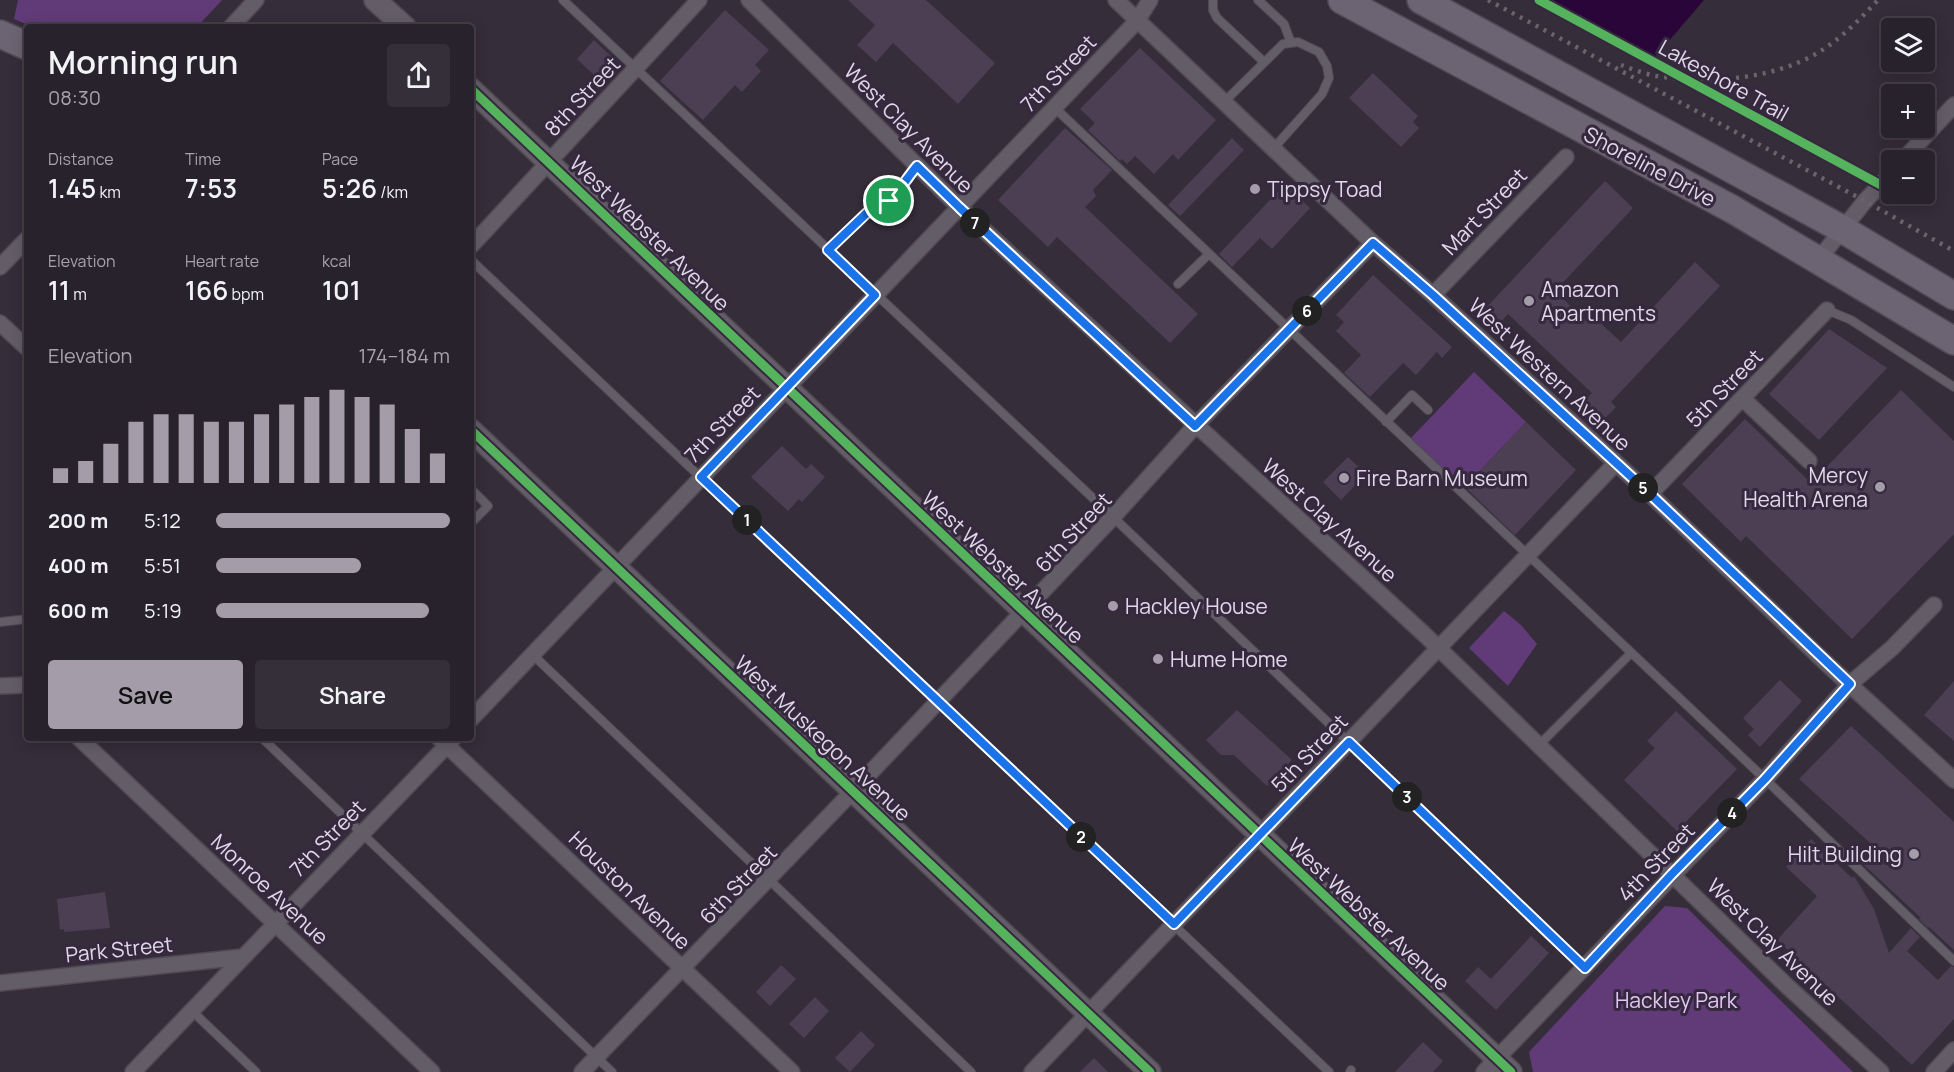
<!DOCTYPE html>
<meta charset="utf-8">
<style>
:root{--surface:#28222c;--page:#342f38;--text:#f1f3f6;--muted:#a5a4a9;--line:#443f48;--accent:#a59caa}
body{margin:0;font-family:Manrope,sans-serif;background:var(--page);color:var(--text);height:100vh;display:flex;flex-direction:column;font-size:22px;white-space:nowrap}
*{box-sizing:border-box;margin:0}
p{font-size:20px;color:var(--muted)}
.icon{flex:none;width:33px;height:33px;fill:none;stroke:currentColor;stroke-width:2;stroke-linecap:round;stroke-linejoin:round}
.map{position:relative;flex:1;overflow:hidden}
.drawer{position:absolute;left:24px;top:24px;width:450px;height:717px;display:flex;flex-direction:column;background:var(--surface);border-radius:6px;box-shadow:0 3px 15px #0003,0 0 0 2px var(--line)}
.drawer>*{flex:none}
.tools{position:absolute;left:1881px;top:18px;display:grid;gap:12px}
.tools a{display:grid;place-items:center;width:54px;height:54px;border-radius:6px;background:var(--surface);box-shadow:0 3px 15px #0003,0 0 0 2px var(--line);font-size:30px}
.pin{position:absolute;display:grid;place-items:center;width:51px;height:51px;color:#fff;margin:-26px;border:3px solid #fff;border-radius:50%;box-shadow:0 2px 6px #0007}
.km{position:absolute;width:30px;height:30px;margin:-15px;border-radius:50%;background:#222;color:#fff;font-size:16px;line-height:30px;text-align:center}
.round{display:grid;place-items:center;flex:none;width:63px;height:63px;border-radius:6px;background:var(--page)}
.head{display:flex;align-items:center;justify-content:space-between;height:102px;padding:0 24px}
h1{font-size:33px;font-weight:600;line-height:45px}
.stats{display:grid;grid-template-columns:repeat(3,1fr);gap:9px;height:102px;padding:6px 24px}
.stats div{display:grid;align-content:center}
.stats b{font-size:26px;font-weight:600}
.stats small{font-size:16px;font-weight:400}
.stats p{font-size:16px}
.chart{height:168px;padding:12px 24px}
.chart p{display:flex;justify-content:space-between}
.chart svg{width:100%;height:108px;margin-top:6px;stroke:var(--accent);stroke-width:6}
.action{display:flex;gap:12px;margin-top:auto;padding:12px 24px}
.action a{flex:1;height:69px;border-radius:6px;background:var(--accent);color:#111;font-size:24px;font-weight:600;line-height:69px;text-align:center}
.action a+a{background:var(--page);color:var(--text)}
ul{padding:0 24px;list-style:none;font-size:20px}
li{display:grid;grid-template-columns:96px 72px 1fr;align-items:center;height:45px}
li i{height:15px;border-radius:8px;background:var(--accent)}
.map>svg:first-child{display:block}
</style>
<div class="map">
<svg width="1954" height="1072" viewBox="0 0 1954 1072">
<rect width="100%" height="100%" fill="#352d3a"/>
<path fill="#613b77" d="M18,0H222L197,27H33L14,19Z
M1474,372L1526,422L1462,490L1411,438Z
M1504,611L1521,625L1537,644L1508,686L1469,648Z
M1665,906L1687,908L1853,1072H1533L1529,1052Z"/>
<path fill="#29053a" d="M1554,0H1704L1649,64L1563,10Z"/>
<path fill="#4c3f54" d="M848,0H926L995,63L958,104L893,43L876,62L857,45L875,25Z
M725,10L769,50L755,65L761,71L742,92L735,85L703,120L660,81Z
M594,40L615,60L598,79L577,59Z
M1140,48L1216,120L1178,160L1173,154L1154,174L1135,156L1127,164L1122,159L1120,161L1088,130L1095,123L1080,109Z
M1373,73L1418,116L1413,122L1419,128L1401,147L1349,98Z
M1065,128L1112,170L1093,190L1096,196L1085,207L1198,314L1170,343L1057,237L1048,247L998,200Z
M1232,138L1244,150L1180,216L1168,205Z
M1605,181L1633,208L1555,291L1589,324L1595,318L1621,342L1695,262L1720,286L1611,402L1616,407L1601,422L1582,403L1592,393L1508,314L1499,324L1484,310Z
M1285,184L1310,208L1272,249L1260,238L1232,267L1219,254Z
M1373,275L1452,347L1442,358L1437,352L1416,375L1403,363L1370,397L1344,373L1361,355L1336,331L1344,322L1336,315Z
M1829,329L1887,368L1819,440L1769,394Z
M1901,390L1954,441V534L1852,639L1746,536L1741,542L1682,484L1745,419L1811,483Z
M1526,422L1576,470L1515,535L1465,487Z
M782,446L806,469L811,464L825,477L802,502L799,499L788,511L751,477Z
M1348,457L1366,474L1341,500L1323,482Z
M1780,680L1802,701L1760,747L1748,735L1754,729L1743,718Z
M1954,681V741L1924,715Z
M1237,710L1292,760L1267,786L1234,755H1221L1206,740Z
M1676,711L1737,769L1677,831L1624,780L1655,748L1647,741Z
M1851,726L1954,822V950L1929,927L1928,928L1919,919L1921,918L1864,865L1878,850L1799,779Z
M1811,839L1852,878L1854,876L1874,909L1889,953L1911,928L1920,937L1907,951L1938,980L1951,966L1954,967V1019L1912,1065L1777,940L1817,896L1786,867Z
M105,892L110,928L64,932V929L60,930L57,899Z
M1531,936L1549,953L1496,1010L1465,981L1478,967L1491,979Z
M781,965L796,979L770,1006L756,992Z
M815,997L829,1011L804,1038L789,1024Z
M861,1031L875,1045L850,1072L835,1058Z
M1423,1042L1443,1061L1433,1072H1395Z
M1094,1058L1108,1072H1080Z"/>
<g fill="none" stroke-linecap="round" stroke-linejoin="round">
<g stroke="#504954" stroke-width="10">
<path id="lane" d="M563,0L1113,517L1585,968
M1213,0V10L1217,18L1264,62
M1258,0L1284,24L1291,43
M1224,102L1283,44L1298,42L1319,52L1327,66L1329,78L1322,94L1273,149
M1055,108L1765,779L1954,961
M828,250L865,213C872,207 879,208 886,203C898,193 907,178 917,166
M471,260L1329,1072
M1178,284L1209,254
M1827,310L1851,320L1954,387
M1386,422L1412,395L1428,410
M471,489L488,506L471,523
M0,622L27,619
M533,655L971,1072
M262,738L612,1072
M1538,746L1631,653
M192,1011L256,1072
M1350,1072L1351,1070"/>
</g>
<g stroke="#504954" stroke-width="18">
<path id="street" d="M749,0L960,208L1424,634L1787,986L1881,1072
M1116,0L1373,243L1433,295L1650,494L1826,663L1954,780
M231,27L256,0
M1903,160L1954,105
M471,246L699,0
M1819,259L1865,201L1892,173
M0,267L27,239
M1433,295L1566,157
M0,323L27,348
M1743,399L1809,461
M1650,494L1827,310
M0,686L27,685
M471,719L1137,21L1150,0
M79,738L432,1072
M439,738L792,1072
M0,983L242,957
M133,1072L453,739
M582,1072L854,790L1113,517L1195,426L1373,243
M1032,1072L1616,463
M1484,1072L1765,779L1850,684L1892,648L1934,605
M1934,1072L1954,1050"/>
</g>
<g stroke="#504954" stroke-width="24">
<path id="secondary" d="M375,0L405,27
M471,89L1511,1072
M471,430L1150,1072"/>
</g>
<g stroke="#504954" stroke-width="30">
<path id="highway" d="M1342,0L1732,209L1954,341
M1421,0L1842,229L1954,296
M0,34L27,46"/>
</g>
<use href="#lane" stroke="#635d67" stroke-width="8"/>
<use href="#street" stroke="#635d67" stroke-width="15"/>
<use href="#secondary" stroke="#635d67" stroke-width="21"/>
<use href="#highway" stroke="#6c6472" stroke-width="27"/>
<path stroke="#6a646d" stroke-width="4.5" stroke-dasharray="3 6" stroke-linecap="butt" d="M1488,0L1865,201L1954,251
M1621,65C1632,69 1645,74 1656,76C1708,84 1773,80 1819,52C1842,38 1860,19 1878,0"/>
<g stroke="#36283f" stroke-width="13">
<path id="cycleway" d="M1539,0L1892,191
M471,89L1511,1072
M471,430L1150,1072"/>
</g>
<use href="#cycleway" stroke="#56b35d" stroke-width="9"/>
</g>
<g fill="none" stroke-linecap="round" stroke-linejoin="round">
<g stroke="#fff" stroke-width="12">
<path id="route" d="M917,166L960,208L1195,426L1373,243L1433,295L1650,494L1850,684L1765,779L1672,874L1585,968L1349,742L1174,924L701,477L875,295L828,250L872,208C892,206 904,181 917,166Z"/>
</g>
<use href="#route" stroke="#1a73e8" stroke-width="8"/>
</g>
<g fill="#a59caa" stroke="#36283f" stroke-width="2">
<circle cx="1255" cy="189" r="6"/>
<circle cx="1529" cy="301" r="6"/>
<circle cx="1344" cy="478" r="6"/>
<circle cx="1880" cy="487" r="6"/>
<circle cx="1113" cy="606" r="6"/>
<circle cx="1158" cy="659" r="6"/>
<circle cx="1914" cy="854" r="6"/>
</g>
<g text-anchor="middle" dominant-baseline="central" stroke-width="6" stroke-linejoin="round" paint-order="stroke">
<g font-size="21" fill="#e1d8e7" stroke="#36283f">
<text transform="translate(1058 73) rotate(-46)">7th Street</text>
<text transform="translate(1724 80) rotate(29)">Lakeshore Trail</text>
<text transform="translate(582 96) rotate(-47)">8th Street</text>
<text transform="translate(909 128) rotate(45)">West Clay Avenue</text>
<text transform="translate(1650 166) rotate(28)">Shoreline Drive</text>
<text transform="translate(1484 211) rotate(-46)">Mart Street</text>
<text transform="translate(650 233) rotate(44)">West Webster Avenue</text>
<text transform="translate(1550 374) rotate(43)">West Western Avenue</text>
<text transform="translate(1724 388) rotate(-46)">5th Street</text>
<text transform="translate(722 424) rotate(-46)">7th Street</text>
<text transform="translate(1330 520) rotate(42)">West Clay Avenue</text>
<text transform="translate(1073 532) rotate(-47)">6th Street</text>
<text transform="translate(1003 567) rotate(43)">West Webster Avenue</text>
<text transform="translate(823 738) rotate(43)">West Muskegon Avenue</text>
<text transform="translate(1309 753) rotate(-46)">5th Street</text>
<text transform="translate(327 838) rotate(-46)">7th Street</text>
<text transform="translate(1656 862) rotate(-46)">4th Street</text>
<text transform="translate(738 884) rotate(-46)">6th Street</text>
<text transform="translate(270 889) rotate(43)">Monroe Avenue</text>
<text transform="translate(630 890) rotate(44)">Houston Avenue</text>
<text transform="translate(1369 914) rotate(43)">West Webster Avenue</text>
<text transform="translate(1773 942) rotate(44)">West Clay Avenue</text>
<text transform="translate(119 949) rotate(-6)">Park Street</text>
</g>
<g font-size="21" fill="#e1d8e7" stroke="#36283f" text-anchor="start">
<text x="1267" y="189">Tippsy Toad</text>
<text x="1541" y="289">Amazon<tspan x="1541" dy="24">Apartments</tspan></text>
<text x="1868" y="475" text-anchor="end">Mercy<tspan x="1868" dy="24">Health Arena</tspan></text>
<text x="1356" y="478">Fire Barn Museum</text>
<text x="1125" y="606">Hackley House</text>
<text x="1170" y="659">Hume Home</text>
<text x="1902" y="854" text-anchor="end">Hilt Building</text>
</g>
<g font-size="21" fill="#e0c7f1" stroke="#36283f">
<text x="1676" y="1000">Hackley Park</text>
</g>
</g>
</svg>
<div class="tools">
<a><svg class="icon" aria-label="layers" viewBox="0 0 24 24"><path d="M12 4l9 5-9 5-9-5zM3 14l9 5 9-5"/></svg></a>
<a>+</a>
<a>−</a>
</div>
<div class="pin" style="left:889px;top:201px;background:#1e9e55"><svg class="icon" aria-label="arrive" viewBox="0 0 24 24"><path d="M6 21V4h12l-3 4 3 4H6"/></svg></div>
<b class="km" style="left:747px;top:520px">1</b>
<b class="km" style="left:1081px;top:837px">2</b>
<b class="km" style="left:1407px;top:797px">3</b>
<b class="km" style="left:1732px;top:813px">4</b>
<b class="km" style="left:1643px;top:488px">5</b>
<b class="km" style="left:1307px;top:311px">6</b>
<b class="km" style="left:975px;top:223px">7</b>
<section class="drawer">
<div class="head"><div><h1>Morning run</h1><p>08:30</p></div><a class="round"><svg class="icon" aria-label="share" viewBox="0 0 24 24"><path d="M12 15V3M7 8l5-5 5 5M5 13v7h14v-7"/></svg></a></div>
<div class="stats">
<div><p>Distance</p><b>1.45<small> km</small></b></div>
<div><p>Time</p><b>7:53</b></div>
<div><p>Pace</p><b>5:26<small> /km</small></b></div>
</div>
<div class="stats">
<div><p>Elevation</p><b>11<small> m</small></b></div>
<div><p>Heart rate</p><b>166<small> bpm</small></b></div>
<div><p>kcal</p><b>101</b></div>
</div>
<div class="chart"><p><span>Elevation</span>174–184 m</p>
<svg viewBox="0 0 160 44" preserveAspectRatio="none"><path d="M5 44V38M15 44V35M25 44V28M35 44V19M45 44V16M55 44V16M65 44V19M75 44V19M85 44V16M95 44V12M105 44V9M115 44V6M125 44V9M135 44V12M145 44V22M155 44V32"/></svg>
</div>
<ul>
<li><b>200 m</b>5:12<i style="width:100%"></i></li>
<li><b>400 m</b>5:51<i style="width:62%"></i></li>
<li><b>600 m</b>5:19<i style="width:91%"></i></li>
</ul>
<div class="action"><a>Save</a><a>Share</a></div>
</section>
</div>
